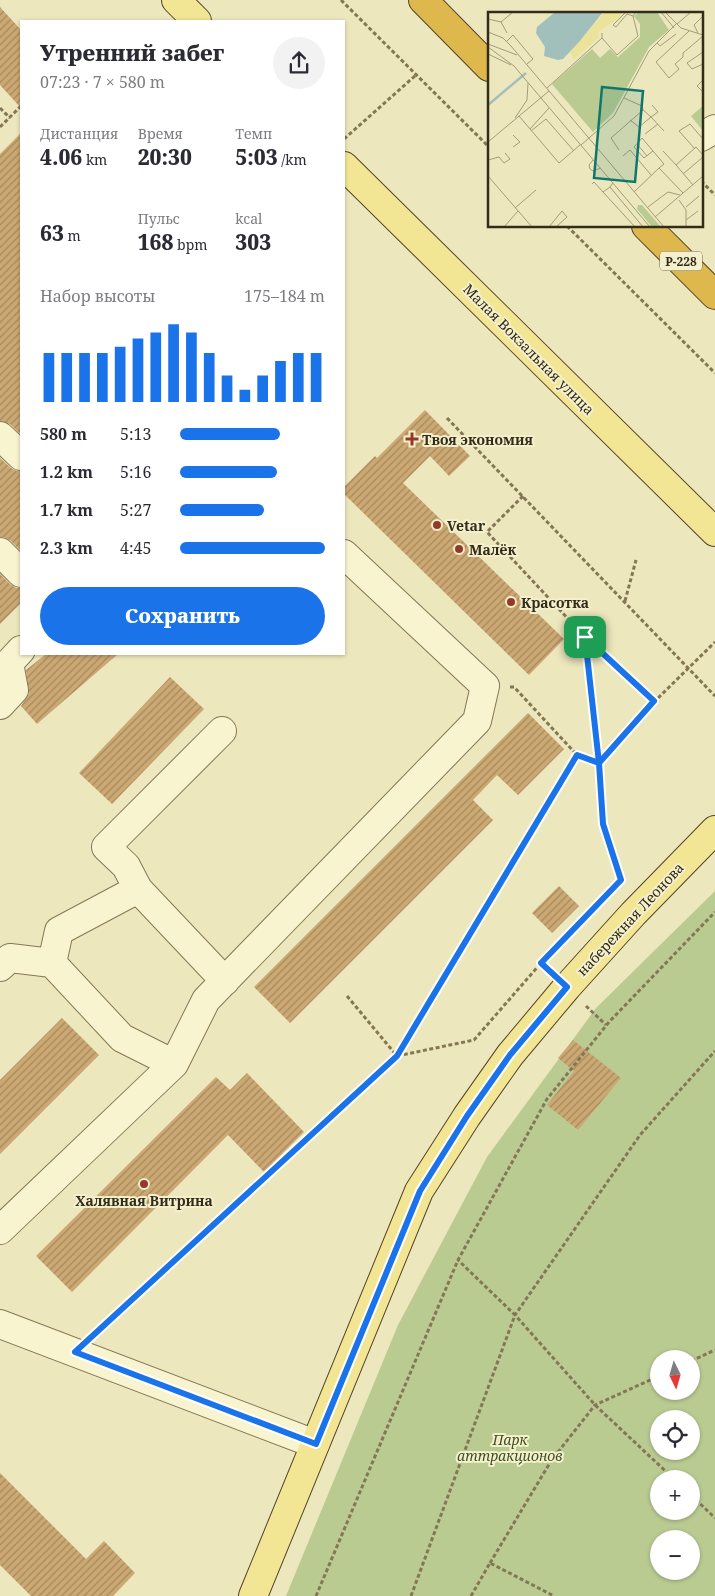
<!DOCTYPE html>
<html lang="ru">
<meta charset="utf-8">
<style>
:root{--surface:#fff;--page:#f2f2f3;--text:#2b2b33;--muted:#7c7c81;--accent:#1a73e8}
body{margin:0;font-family:"Noto Serif",serif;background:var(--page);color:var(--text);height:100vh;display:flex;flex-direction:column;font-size:19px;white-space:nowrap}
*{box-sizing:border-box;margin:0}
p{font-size:16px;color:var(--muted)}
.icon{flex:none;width:28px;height:28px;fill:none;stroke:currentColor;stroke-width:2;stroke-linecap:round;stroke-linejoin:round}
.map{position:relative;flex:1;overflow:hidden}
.side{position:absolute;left:20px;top:20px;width:325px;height:635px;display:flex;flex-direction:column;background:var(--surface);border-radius:0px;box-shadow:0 1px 4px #0004}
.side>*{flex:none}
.needle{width:32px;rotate:175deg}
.fabs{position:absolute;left:650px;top:1350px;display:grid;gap:10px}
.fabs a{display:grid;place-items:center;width:50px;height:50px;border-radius:50%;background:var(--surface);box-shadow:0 1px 4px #0004;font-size:25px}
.pin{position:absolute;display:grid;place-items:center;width:42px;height:42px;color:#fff;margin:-21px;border-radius:10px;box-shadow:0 2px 8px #0006}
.round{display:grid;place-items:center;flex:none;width:52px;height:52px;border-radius:26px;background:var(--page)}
.headline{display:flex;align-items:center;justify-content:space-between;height:85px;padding:0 20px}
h1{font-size:22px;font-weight:800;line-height:38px}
.stats{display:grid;grid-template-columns:repeat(3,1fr);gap:8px;height:85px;padding:5px 20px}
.stats div{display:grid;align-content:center}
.stats b{font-size:21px;font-weight:800}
.stats small{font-size:14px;font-weight:400}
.stats p{font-size:14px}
.chart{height:140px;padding:10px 20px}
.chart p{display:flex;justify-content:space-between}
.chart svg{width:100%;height:90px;margin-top:5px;stroke:var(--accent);stroke-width:6}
.primary-button{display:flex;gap:10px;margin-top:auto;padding:10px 20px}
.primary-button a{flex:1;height:58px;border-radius:30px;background:var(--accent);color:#fff;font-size:20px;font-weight:800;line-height:58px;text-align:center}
ul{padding:0 20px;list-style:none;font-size:16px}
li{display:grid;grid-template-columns:80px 60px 1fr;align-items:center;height:38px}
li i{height:12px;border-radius:6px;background:var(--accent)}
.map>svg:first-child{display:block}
</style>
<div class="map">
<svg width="715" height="1596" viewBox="0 0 715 1596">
<defs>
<pattern id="building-hatch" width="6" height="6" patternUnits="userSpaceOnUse" patternTransform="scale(1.25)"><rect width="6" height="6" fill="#cca873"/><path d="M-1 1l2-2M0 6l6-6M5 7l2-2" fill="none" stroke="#a6895e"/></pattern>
</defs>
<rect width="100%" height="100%" fill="#ede7bd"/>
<path fill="#bacb92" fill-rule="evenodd" d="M715,891V1596H286L398,1325L487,1157L596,1008ZM659,1359H691V1391H659ZM659,1419H691V1451H659ZM659,1479H691V1511H659ZM659,1539H691V1571H659Z"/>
<path fill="url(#building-hatch)" d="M0,7L21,30V108L0,85Z
M21,133V435L10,424L0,421V154Z
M425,410L470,456L449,476L430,456L403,483L564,639L529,675L344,494V487L375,456L377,458Z
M0,458L11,468L17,471H21V551L11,541L4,537H0Z
M0,574L10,584L16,588H21V603L0,624Z
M46,654H118L37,724L21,706L29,694L26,670Z
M170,677L204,709L112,804L79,773Z
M528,713L564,749L518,795L497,775L473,800L493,820L290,1023L254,987Z
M559,886L579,906L552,933L532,913Z
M62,1018L99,1055L0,1154V1080Z
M573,1040L621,1078L578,1130L547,1105L574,1071L558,1058Z
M247,1073L304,1132L264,1172L228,1135L72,1292L36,1256L216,1077L230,1090Z
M0,1473L86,1559L104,1541L135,1573L113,1596H31L0,1565Z"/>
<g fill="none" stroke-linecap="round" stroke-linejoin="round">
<g stroke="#857756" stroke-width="30">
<path id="minor" d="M701,137L715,129
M0,436L21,456
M0,552L21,573
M0,705L14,690L9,663L21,650
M138,889L126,866L106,847L222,731
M52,963L59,931L138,889L225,981
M0,967L10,958L52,963L122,1038L174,1064
M0,1230L174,1064L206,1000L477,721L485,686L344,554
M0,1324L315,1444"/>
</g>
<g stroke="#52442b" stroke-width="30">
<path id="major" d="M176,0L197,21
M344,166L715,532
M253,1596L419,1191L467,1116L510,1055L567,987L633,914L715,830"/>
</g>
<g stroke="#52442b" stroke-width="30">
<path id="highway" d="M423,0L489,67
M646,226L715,295"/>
</g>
<path stroke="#857756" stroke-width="3" stroke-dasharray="4 2.5" stroke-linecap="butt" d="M341,0L489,147
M0,108L10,118
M0,127L21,106
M344,139L416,75
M701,181L715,195
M567,226L715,373
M447,418L715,696
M523,496L487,532L585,637L599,763L603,824L621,879L541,963L549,971
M625,601L636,560
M586,637L654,701
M510,687H514L577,755L599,763L655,701L715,642
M347,996L397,1056L577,755
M586,1006L606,1025
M96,1333L397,1056L474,1040L541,963
M691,1361L715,1350
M674,1479L595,1405L515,1315L640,1135L715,1051
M691,1495L715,1518
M490,1563L551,1461L595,1405L659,1376
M316,1596L458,1260L547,1099L609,1022L715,912
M411,1596L515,1315L458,1260
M471,1596L490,1563L554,1596"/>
<use href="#minor" stroke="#f8f4d0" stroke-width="28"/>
<use href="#major" stroke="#f2e593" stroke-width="28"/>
<use href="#highway" stroke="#deb84c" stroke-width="28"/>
</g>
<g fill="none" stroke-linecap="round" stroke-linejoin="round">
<g stroke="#fff" stroke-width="10">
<path id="route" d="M585,637L599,763L577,755L397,1056L75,1352L316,1444L420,1191L467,1116L510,1055L567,987L541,963L621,880L603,824L599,763L654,701L585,637"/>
</g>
<use href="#route" stroke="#1a73e8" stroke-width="6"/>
</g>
<g fill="#943927" stroke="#f5f0cc" stroke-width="2">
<path d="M409.5 431.5h5v5h5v5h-5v5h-5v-5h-5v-5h5z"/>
<circle cx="437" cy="525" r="5"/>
<circle cx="459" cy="549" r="5"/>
<circle cx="511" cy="602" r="5"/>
<circle cx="144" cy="1184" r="5"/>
</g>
<g text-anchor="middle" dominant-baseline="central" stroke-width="4" stroke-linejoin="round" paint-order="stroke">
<rect fill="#f5f0cc" stroke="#6e6750" stroke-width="1" x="660" y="251.5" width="42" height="19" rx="4"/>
<g font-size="12" font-weight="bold" fill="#342c1b">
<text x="681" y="261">Р-228</text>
</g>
<g font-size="14" fill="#342c1b" stroke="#f5f0cc">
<text transform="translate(529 349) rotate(45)">Малая Вокзальная улица</text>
<text transform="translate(630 919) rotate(-47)">набережная Леонова</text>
</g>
<g font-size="14" font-weight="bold" fill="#342c1b" stroke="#f5f0cc" text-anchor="start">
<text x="422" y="439">Твоя экономия</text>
<text x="447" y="525">Vetar</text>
<text x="469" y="549">Малёк</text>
<text x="521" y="602">Красотка</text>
<text x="144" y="1200" text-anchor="middle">Халявная Витрина</text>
</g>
<g font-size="14" font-style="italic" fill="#3c5122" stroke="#f5f0cc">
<text x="510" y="1439">Парк<tspan x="510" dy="16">аттракционов</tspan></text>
</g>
</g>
<g transform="translate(488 12)">
<rect width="215" height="215" fill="#ede7bd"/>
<path d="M150,193H154L173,215H164L149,197Z" fill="#bacb92"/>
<path d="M117,0L136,2L110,20L111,25L86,47L82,40Z" fill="#eae399"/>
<path d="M151,0H169L181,18L161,35L125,101L105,120L64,72L104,37L112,46L122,37L130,45L152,25V12L146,4ZM215,94V119L203,104Z" fill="#bacb92"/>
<path d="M67,0H115L91,30L75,47L70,48L56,44L57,35L48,21L49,15Z" fill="#a1bfbb"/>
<path fill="none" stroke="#a1bfbb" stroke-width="2.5" d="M0,93L38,61"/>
<path fill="none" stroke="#a39c7c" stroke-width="1" d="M173,0L186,16M177,0L193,16L215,23M137,1L125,13L128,15L139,2L145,4L148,0M0,7L13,10L19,21M13,10L25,0M189,12L203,0M201,19L168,50L181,66L191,57L187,52L195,45V41L215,24M0,20L15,26L23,34L176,215M114,21V26L129,43L150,24L145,4M210,21L206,13L215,4M19,29L25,23L45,47L39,52M169,31L172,34L188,22M0,32L29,43M0,35L26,54L162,215M215,40L199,51L204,57L215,52M0,42L23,53M215,68L209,74L215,80M59,76L114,26M164,93L170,100L163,105L176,119M31,104L71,151L92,133M27,106L39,88L40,71M142,108L151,115L163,105L154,97M42,117L61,96M43,119L58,107L86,139M157,122L170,112M25,123L32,130L25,135M0,130L61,79M149,132L159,144M93,133L126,104L161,39L188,12M207,137L191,119L202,112L215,127M131,138L123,126L155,98L154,94L136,86M165,139L156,146L146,135L154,126L176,152L171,156M175,139L188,153M135,144L142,138L163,163M0,148L11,145L16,151L22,147L17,141M105,148L101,153L102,157L105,159L113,156M195,162L215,145M0,164L44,215M125,171L122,175L155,215M104,172L106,170L115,180L122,175M205,173L188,153L208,135L215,143M115,180L147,215M146,180L171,156L195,181M191,188L198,198V215M160,195L180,180L192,183M198,195L211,184M27,196L48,178M167,205L215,164M198,208L210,199M16,215L30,199M61,215L74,199L79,205L68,215"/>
<path fill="#0f766e" fill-opacity="0.15" stroke="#0f766e" stroke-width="2.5" d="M114,75L155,79L147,170L106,166Z"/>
<rect width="215" height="215" fill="none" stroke="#342c1b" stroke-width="2.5"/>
</g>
</svg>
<div class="fabs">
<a><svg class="needle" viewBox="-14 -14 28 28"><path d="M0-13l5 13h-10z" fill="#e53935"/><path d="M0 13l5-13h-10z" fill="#7c7c81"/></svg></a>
<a><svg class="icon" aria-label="locate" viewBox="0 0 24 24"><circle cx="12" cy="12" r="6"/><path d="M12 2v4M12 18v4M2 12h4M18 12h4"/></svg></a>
<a>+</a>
<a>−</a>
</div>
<div class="pin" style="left:585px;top:637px;background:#1e9e55"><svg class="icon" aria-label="arrive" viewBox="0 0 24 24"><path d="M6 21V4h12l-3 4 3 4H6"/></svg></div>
<section class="side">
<div class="headline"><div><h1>Утренний забег</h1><p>07:23 · 7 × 580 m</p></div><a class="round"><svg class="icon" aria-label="share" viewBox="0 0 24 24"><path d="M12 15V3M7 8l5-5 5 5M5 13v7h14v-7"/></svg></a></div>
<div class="stats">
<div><p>Дистанция</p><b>4.06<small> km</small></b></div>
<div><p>Время</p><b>20:30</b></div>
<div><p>Темп</p><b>5:03<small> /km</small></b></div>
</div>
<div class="stats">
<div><b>63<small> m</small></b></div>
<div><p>Пульс</p><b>168<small> bpm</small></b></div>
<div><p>kcal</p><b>303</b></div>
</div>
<div class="chart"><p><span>Набор высоты</span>175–184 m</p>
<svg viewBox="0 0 160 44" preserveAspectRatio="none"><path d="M5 44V20M15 44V20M25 44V20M35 44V20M45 44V17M55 44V13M65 44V10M75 44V6M85 44V10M95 44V20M105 44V31M115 44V38M125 44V31M135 44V24M145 44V20M155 44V20"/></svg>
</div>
<ul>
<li><b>580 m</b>5:13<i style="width:69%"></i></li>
<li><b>1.2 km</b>5:16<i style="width:67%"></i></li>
<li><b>1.7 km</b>5:27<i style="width:58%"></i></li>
<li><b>2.3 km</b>4:45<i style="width:100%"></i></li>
</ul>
<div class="primary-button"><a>Сохранить</a></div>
</section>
</div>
